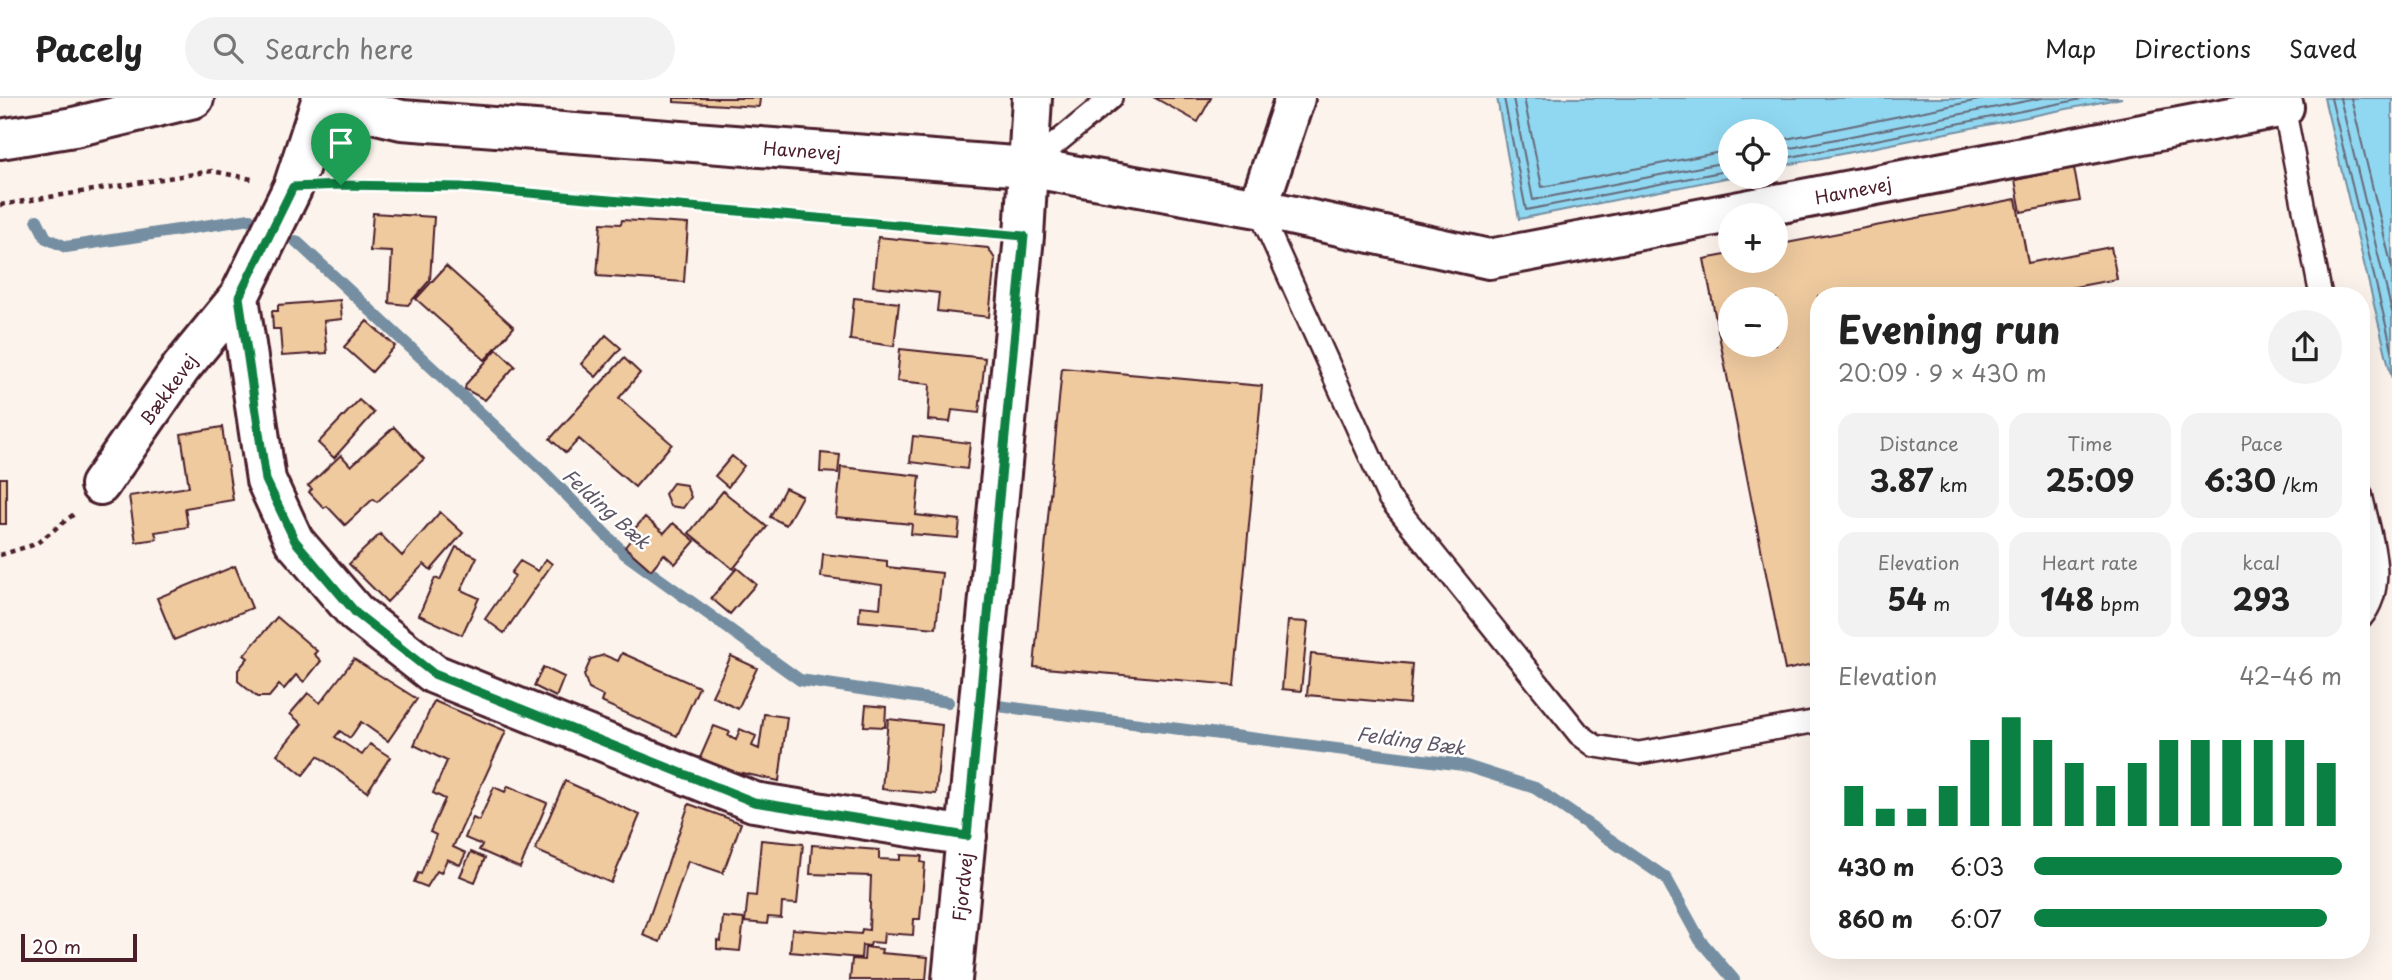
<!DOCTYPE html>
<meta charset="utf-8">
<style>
:root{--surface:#fff;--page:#f2f2f2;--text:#222;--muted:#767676;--line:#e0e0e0;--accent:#0b8043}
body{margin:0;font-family:"Playpen Sans",sans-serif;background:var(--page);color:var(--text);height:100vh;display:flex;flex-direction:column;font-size:26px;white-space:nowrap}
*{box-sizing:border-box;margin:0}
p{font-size:23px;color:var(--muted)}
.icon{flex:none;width:38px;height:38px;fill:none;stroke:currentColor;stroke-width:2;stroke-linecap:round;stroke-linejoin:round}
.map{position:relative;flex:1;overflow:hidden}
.side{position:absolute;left:1810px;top:189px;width:560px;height:672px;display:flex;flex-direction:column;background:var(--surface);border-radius:28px;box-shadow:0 7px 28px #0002}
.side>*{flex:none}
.fabs{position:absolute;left:1718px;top:21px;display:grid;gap:14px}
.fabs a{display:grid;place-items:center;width:70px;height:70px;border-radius:50%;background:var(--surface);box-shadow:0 7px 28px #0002;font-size:35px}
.scale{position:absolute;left:21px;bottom:18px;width:116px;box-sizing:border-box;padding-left:7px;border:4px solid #4a1f2b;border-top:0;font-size:19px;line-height:24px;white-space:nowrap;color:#4a1f2b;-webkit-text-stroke:5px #fff;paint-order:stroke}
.pin{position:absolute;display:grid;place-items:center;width:60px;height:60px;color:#fff;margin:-72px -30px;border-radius:50% 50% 50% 0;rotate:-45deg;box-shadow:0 0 7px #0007}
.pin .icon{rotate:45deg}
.round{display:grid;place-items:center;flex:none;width:74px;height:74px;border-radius:37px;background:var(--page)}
.summary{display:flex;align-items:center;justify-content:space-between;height:119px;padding:0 28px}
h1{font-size:38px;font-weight:700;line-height:52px}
.metrics{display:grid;grid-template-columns:repeat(3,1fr);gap:10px;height:119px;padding:7px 28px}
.metrics div{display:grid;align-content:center;border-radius:18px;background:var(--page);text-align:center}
.metrics b{font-size:30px;font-weight:700}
.metrics small{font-size:19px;font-weight:400}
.metrics p{font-size:19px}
.chart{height:196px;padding:14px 28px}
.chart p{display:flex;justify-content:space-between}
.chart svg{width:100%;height:126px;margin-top:7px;stroke:var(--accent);stroke-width:6}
ul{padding:0 28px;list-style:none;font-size:23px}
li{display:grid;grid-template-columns:112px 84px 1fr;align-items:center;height:52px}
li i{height:18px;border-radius:9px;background:var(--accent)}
header{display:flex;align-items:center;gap:42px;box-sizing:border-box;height:98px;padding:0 35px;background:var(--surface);border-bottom:2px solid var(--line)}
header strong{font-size:33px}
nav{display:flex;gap:38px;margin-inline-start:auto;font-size:24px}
.search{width:490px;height:63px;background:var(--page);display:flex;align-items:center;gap:18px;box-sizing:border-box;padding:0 24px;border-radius:38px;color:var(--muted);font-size:26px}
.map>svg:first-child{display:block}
</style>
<header>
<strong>Pacely</strong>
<div class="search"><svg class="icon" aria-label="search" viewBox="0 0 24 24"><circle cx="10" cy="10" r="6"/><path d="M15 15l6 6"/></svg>Search here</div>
<nav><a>Map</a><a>Directions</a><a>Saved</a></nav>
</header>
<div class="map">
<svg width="2392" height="882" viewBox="0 0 2392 882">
<rect width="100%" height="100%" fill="#fcf4ec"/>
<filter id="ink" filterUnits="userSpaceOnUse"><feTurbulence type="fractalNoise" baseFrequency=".0143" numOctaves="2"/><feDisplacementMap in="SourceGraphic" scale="14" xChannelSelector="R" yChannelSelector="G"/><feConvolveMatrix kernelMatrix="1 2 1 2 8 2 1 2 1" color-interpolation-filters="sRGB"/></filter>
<g filter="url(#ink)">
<path fill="#90d8f1" stroke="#748ea2" stroke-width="2" d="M1497,0H2122L1776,69V33H1731V79L1519,121Z
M2324,0H2392V281Z"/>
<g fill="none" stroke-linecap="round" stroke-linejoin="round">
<path stroke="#66697a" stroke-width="2" d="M1504,0L1526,112L1731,72
M1513,0L1533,102L1731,63
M1524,0L1542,89L1731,52
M2331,0L2392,252
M2340,0L2392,214
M2351,0L2392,170
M1776,43L1989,0
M1776,53L2042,0
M1776,62L2087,0"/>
<path stroke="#748ea2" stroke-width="12" d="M37,122L46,140L66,149L250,121
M296,143L543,373L625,456L800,582L948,604
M998,608L1463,667L1535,690L1666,780L1700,842L1734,882"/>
</g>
<path fill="#efca9f" stroke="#4a1f2b" stroke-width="2" fill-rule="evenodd" d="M674,0H760L759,9L674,4Z
M1155,0H1211L1198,24Z
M2074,70L2080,103L2021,114L2015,82Z
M2016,101L2028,165L2111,149L2117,181L2064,191L2065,198H1818V565L1785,572L1704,161L1731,156V163H1776V147ZM1731,201H1776V247H1731Z
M373,115L434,119L430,182L408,207L389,205L392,154L370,153Z
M622,122L688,126L684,184L597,178L601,125L621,126Z
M878,139L988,150L995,161L989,219L937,213L939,195L873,188Z
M446,168L514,229L485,262L416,201Z
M854,200L899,205L894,248L850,242Z
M340,202L342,221L324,223L327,255L282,258L280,231H273L272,213H278V207Z
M367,223L395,248L372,274L344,249Z
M606,237L621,250L596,279L581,266Z
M497,251L515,268L485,302L465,291L466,286Z
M900,251L985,260L979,315L952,312L950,324L928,322L930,286L897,283Z
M624,260L640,275L619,300L672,346L635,389L579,341L566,355L550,341Z
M1062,270L1262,288L1234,587L1034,569Z
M359,302L374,315L334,360L318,345Z
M222,329L233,402L185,410L188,429L155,434L157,441L136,444L129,398L189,389L181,336Z
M394,329L424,361L377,404L373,401L345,427L327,408L324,410L309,394L312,391L308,388L341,357L351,368Z
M913,338L970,345L967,371L910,364Z
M821,355L840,357L838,375L820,374Z
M732,358L744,368L728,389L715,378Z
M841,369L920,378L916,417L960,422L958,440L911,436L912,426L836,419Z
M0,380H6V426H0Z
M673,385L686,387L691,399L683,410L670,408L665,396Z
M785,390L802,398L786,427L770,419Z
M723,393L767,429L733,471L689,435Z
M440,414L463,435L431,472L424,466L387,504L349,466L380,436L402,458Z
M645,419L664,435L673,425L695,443L675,466L664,456L651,472L625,449L632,440L629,437Z
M456,449L477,459L461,492L479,500L462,537L419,517L435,480L440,482Z
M823,456L887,463V469L942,475L936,530L859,523L860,508L880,510L882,487L821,479Z
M546,461L552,466L504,535L485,521L515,478L511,475L520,463L538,473Z
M235,468L252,510L174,542L157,500Z
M737,470L756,486L730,516L711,500Z
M277,519L317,553L314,556L321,563L304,584L296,577L284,591L279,587L269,599H257L238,583V572L248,560L244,557Z
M1288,523L1308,524L1301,593L1282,591Z
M622,555L699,589L677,638L601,604L603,598L589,591L584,577L591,561L604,557L618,563Z
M1311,556L1412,566L1409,606L1307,597Z
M731,558L757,570L738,611L712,598Z
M354,561L417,601L388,643L361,624L350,640L340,633L335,639L362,657L370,646L390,659L367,694L318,658L303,677L277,656L302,626L290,616L308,595L320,605Z
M543,569L564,579L556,599L534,588Z
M434,603L506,633L453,749L466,755L460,767L447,761L441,775L437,773L427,789L414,784L418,775L421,776L436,737L430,734L445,701L433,695L447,663L414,647Z
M866,607L886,609L885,629L864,628Z
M764,616L787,619L779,683L742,675L741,678L700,660L714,628L730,634L728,638L736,642L740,631L756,638L752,648L759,651Z
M888,621L942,627L936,696L882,691Z
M565,683L640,717L611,785L535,752Z
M508,688L547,705L520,770L479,752L482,747L465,740L473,720L479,723L494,689L505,694Z
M689,706L741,725L723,775L688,763L660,844L643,837Z
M761,742L803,746L797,806L782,805L781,820L768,819L767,826L745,824L748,797L756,798Z
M812,747L879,752V761L900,762V757L922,758L921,764L925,765L920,821H914L913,837L884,835L883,845L871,844L870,848L862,847L861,860L790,854L792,831L861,836L862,831L869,832L871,778L810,776Z
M471,754L485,760L475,784L460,778Z
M723,819L744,821L740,853L717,851V842L721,843Z
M865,849L882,851L881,855L928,859L926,882H850L852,861L864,862Z"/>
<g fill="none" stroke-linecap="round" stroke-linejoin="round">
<g stroke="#4a1f2b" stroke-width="26">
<path id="service" d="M2284,9L2321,198
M1027,69L1111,0
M1258,110L1389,400L1579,636L1595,648L1639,655L1818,623
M2361,396C2369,435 2390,486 2361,520"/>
</g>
<g stroke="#4a1f2b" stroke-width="44">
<path id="minor" d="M322,0L293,89L239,199L266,382L294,443L356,515L434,576L754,704L967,738
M348,0L377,16L402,22L1027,69L1258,110L1489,161L2284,9
M1258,110L1295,0
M100,387L181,270L239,199
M952,882L1024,138L1032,0"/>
</g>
<g stroke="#4a1f2b" stroke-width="44">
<path id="tertiary" d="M0,41L74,29L194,0"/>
</g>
<path stroke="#4a1f2b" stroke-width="4.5" stroke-dasharray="5 5" stroke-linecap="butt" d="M334,88L461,89L985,135
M0,107L212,73L256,82
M0,457L36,446L74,416"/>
<use href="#service" stroke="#fff" stroke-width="21"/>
<use href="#minor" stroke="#fff" stroke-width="38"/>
<use href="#tertiary" stroke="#fff" stroke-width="38"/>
</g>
</g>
<g fill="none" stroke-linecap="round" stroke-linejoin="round" filter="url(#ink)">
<g stroke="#fff" stroke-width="14">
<path id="route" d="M341,87L461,89L1024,138L967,738L754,704L434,576L356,515L295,443L266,382L239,199L293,89Z"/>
</g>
<use href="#route" stroke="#0b8043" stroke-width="9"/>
</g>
<g text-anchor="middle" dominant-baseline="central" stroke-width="5" stroke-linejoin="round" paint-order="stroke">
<g font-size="18" fill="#4a1f2b" stroke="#fff">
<text transform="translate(802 52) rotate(4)">Havnevej</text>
<text transform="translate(1853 92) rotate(-11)">Havnevej</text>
<text transform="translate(168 291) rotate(-54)">Bækkevej</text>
<text transform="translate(962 789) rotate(-84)">Fjordvej</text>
</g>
<g font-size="19" font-style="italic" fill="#5f5666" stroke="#fff">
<text transform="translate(607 410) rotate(42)">Felding Bæk</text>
<text transform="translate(1411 642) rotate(8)">Felding Bæk</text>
</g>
</g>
</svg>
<div class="fabs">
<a><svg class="icon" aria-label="locate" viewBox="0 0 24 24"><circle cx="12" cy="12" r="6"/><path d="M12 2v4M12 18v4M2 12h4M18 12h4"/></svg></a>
<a>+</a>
<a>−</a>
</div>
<div class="scale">20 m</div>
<div class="pin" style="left:341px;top:87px;background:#1e9e55"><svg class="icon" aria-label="arrive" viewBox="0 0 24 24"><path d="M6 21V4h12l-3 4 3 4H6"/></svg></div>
<section class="side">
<div class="summary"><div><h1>Evening run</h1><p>20:09 · 9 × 430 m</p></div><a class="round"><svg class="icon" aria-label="share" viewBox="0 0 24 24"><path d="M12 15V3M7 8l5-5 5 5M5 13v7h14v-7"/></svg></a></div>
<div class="metrics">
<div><p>Distance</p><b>3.87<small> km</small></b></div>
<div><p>Time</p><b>25:09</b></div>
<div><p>Pace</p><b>6:30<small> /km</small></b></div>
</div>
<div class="metrics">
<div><p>Elevation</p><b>54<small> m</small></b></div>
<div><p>Heart rate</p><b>148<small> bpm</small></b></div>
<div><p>kcal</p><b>293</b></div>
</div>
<div class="chart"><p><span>Elevation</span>42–46 m</p>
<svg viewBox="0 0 160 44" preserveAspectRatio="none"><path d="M5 44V30M15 44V38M25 44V38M35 44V30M45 44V14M55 44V6M65 44V14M75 44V22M85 44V30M95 44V22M105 44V14M115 44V14M125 44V14M135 44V14M145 44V14M155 44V22"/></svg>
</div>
<ul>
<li><b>430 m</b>6:03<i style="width:100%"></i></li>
<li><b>860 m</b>6:07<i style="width:95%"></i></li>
</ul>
</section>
</div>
